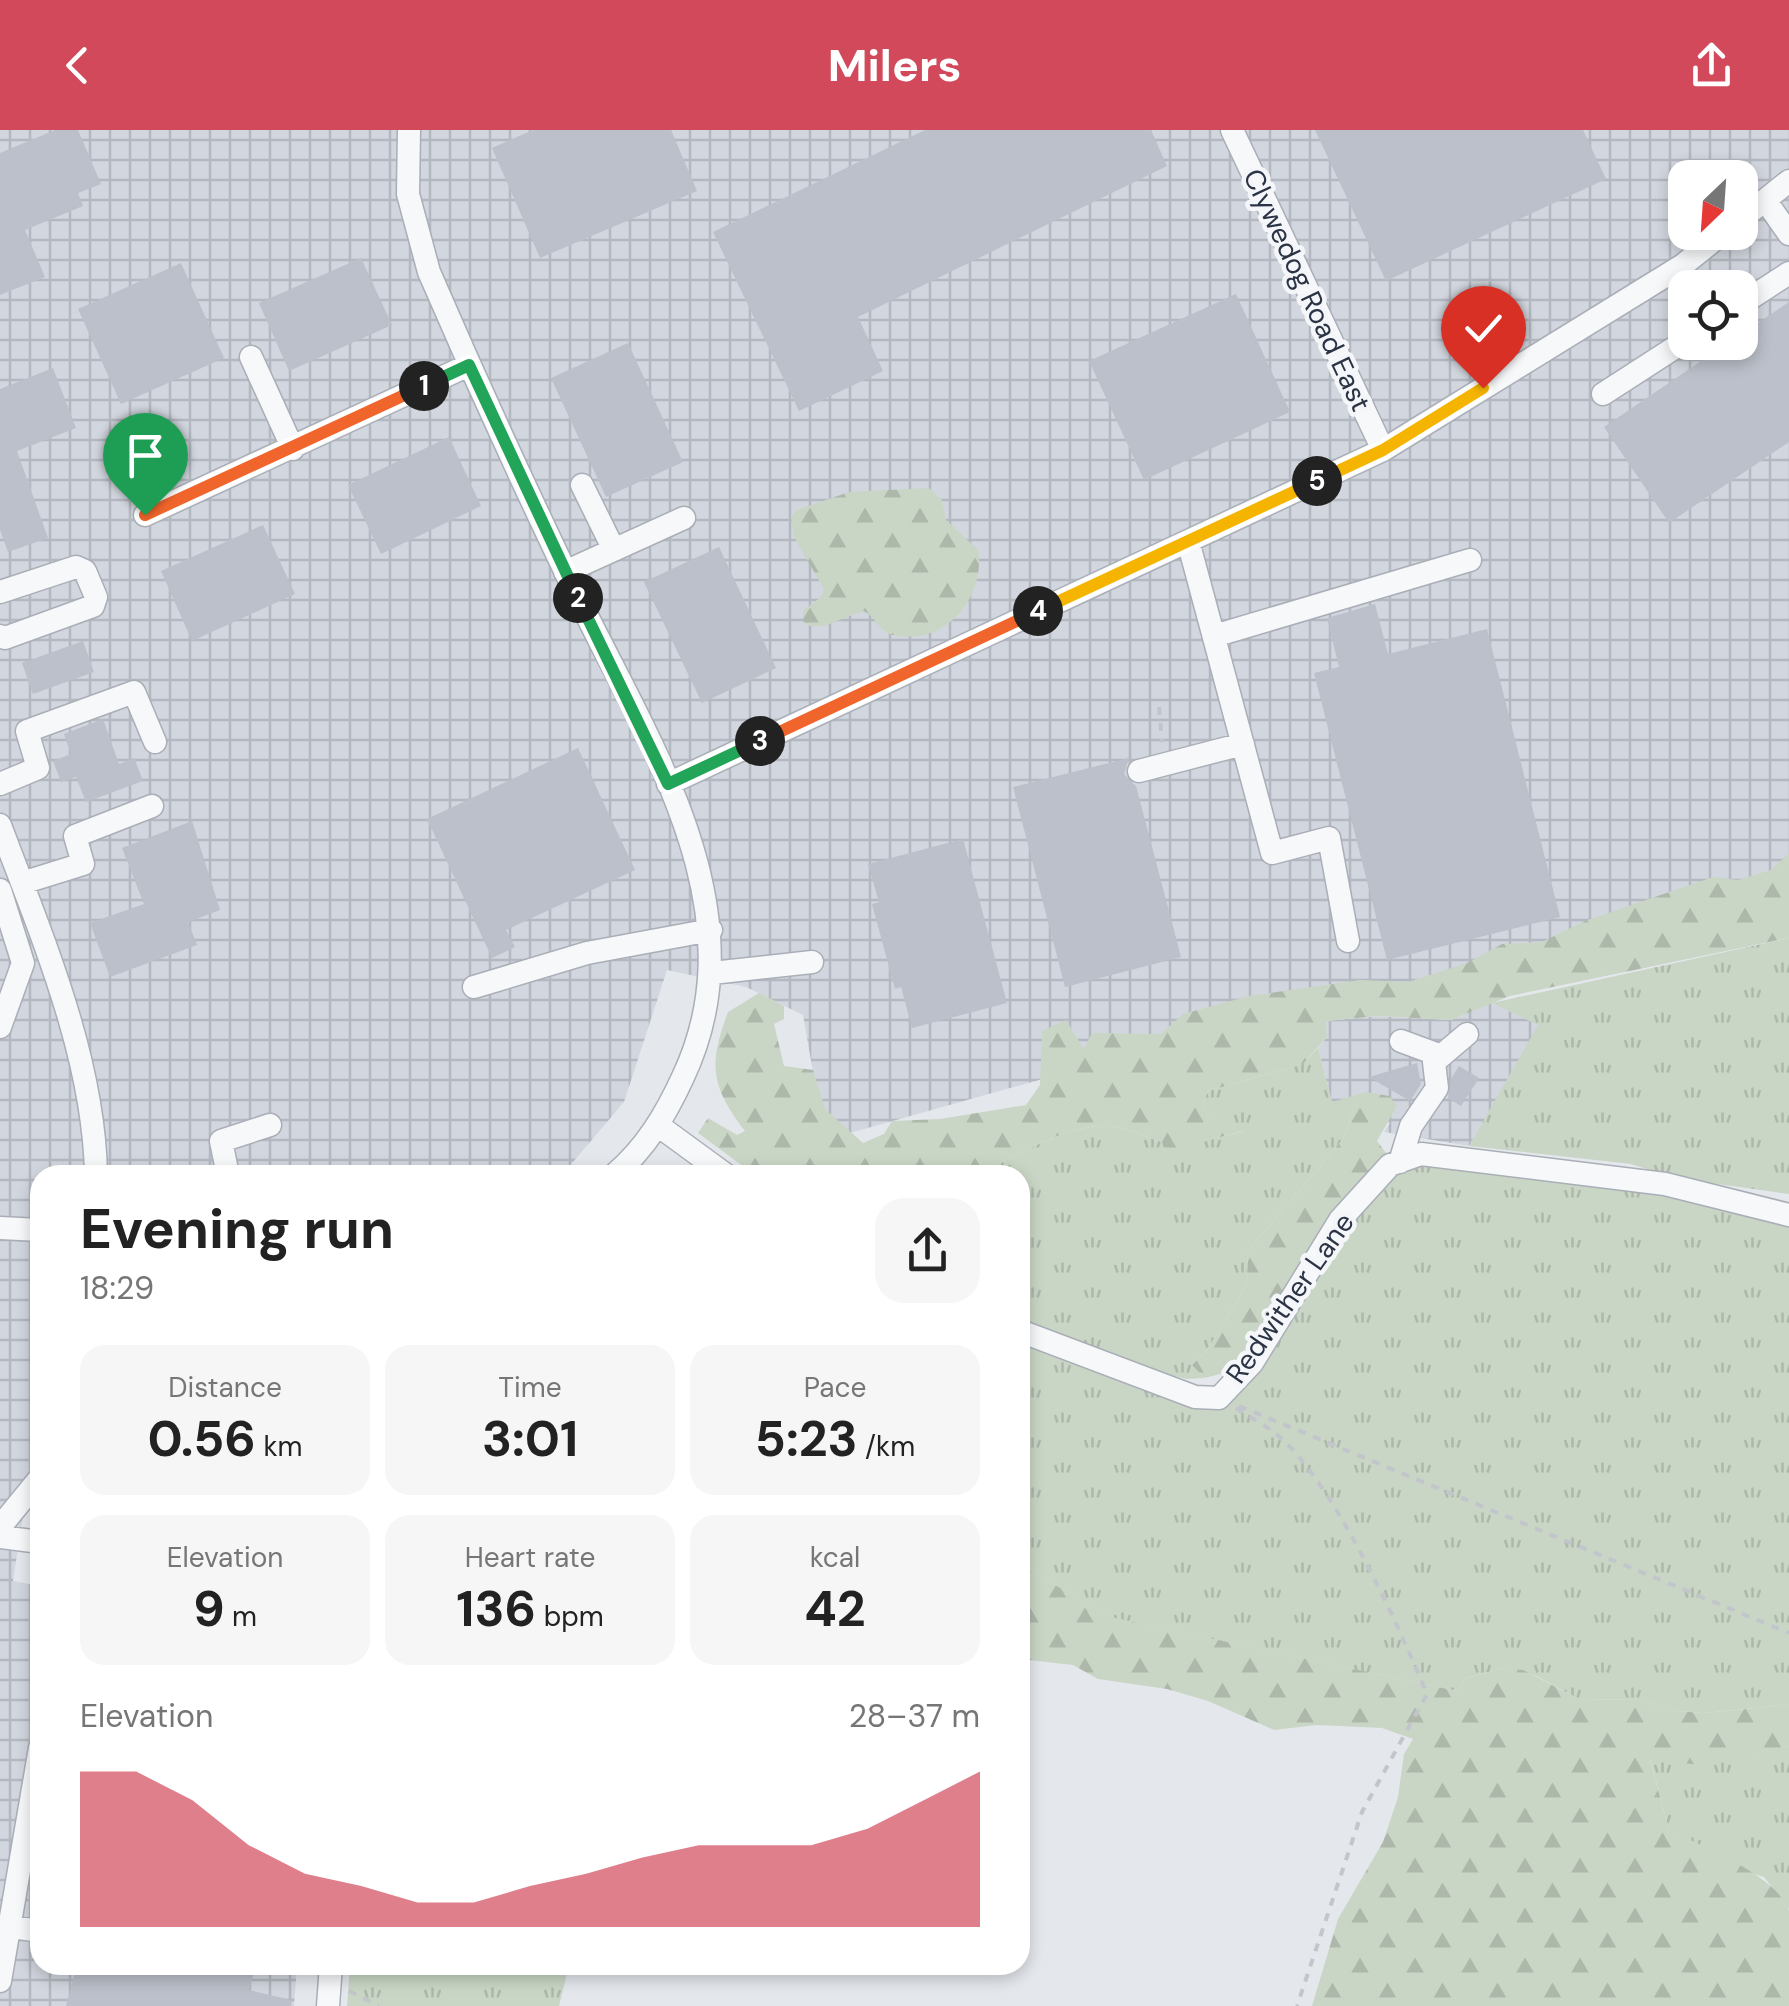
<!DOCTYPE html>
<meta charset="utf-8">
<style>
:root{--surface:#fff;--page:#f6f6f6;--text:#222;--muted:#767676;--accent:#d1495b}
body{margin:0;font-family:"DM Sans",sans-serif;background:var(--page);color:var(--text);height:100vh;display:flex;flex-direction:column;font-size:38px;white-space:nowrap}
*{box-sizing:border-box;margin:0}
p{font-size:32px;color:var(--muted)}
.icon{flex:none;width:55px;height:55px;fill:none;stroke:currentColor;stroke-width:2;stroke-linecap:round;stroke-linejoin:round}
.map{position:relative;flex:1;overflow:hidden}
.drawer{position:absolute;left:30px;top:1035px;width:1000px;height:810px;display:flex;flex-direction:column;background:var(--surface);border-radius:30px;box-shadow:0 5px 15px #0003}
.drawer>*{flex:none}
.needle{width:65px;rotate:205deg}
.buttons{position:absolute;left:1668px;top:30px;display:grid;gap:20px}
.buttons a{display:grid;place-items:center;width:90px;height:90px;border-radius:20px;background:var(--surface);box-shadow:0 5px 15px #0003;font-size:50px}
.pin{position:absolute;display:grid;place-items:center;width:85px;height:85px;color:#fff;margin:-102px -42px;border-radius:50% 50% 50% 0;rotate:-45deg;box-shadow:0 0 10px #0007}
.pin .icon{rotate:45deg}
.km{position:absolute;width:50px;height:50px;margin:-25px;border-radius:50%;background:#222;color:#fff;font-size:28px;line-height:50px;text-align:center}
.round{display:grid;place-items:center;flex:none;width:105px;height:105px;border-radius:30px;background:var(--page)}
.overview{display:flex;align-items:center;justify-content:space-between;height:170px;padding:0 50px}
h1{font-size:55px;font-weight:700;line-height:75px}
.metrics{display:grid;grid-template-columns:repeat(3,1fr);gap:15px;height:170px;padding:10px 50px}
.metrics div{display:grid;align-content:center;border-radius:25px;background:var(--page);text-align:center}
.metrics b{font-size:50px;font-weight:700}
.metrics small{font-size:28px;font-weight:400}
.metrics p{font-size:28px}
.chart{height:280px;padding:20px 50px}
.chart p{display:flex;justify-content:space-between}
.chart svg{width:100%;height:180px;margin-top:10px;fill:var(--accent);opacity:.7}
header{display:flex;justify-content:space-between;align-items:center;height:130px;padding:0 50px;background:var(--accent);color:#fff;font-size:45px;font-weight:700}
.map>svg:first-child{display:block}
</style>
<header><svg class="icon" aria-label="back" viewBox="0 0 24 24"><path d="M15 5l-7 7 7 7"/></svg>Milers<svg class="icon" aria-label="share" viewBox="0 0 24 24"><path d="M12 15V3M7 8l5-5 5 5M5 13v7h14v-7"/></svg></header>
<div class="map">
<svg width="1789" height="1876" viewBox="0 0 1789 1876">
<defs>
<pattern id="industrial-grid" width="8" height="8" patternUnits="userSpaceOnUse" patternTransform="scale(2.5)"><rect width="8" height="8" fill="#d2d6de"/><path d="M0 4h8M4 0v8" fill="none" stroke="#b4b8c0"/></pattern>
<pattern id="grass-tufts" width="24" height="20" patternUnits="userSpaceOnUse" patternTransform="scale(2.5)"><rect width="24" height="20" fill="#c9d6c5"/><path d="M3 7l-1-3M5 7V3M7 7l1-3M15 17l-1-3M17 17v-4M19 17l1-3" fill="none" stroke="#adb8ab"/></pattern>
<pattern id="forest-firs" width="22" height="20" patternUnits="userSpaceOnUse" patternTransform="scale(2.5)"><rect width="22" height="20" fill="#c9d6c5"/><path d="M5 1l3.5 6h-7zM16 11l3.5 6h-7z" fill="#adb8ab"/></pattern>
</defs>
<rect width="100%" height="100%" fill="#e4e7ec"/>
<path fill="url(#industrial-grid)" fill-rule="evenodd" d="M0,0H1789V796L1224,898L825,1010L803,885L746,857L667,840L624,972L562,1045H40V1271L13,1451L40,1456V1835H297L294,1876H0ZM1685,48H1740V102H1685ZM1685,158H1740V212H1685Z
M1492,873L1539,895L1469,1016L1384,1002L1390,993L1332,972L1318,918L1327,907L1326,891L1378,886L1451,890Z"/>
<path fill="url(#grass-tufts)" d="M1789,808V1064L1675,1048L1631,1034L1469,1016L1538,895L1492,873Z
M1318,918L1332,972L1366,962L1355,975L1343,1009L1248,1121L1247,1155L1206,1222L1192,1235L1204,1248L1186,1249L1163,1243L1022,1190L1020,1045H966C1013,1033 1058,994 1108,996C1125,996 1146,1007 1162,1012L1165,1022L1243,1001L1207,985L1203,973L1208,961L1303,934Z
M1434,1032L1693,1070L1789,1092V1575L1704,1583L1674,1581L1642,1570L1579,1569L1534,1545L1505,1538L1466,1548L1457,1561L1114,1488L1020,1436V1208L1217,1273L1346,1096L1397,1039Z
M1789,1616V1779L1764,1747L1742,1740L1669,1700L1650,1629L1702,1634Z
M350,1835H569L559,1876H347Z"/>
<path fill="url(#forest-firs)" d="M929,358L942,370L946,390L978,420C986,468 944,517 893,505C878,501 876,486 863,481L824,496H809L803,491V481L821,467L824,459L794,407L791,387L797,380L849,362Z
M1789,723V808L1510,866L1451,890L1378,886L1326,891L1327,907L1303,934L1208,961L1203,973L1207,985L1245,1000L1165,1023L1162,1012C1146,1007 1125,996 1108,996C1058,994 1013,1033 966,1045H755L698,1003L708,988L737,1005L745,1001C711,956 708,936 728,882L759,863L784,876V889L774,894L784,936L813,940L825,979L863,1013L884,1004L892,991L940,989L1026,975L1040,955L1042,901L1066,890L1084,919L1092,903L1161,904L1183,884L1249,866L1360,850L1408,852L1467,833L1502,814L1542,812L1585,791L1713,747L1738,750L1771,740Z
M1366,962L1389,966L1397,976L1377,1011L1389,1027L1228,1242L1204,1248L1192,1235L1206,1222L1247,1155L1248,1121L1343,1009L1355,975Z
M1020,1436L1115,1488L1457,1561L1466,1548L1505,1538L1523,1540L1579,1569L1642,1570L1675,1581L1704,1583L1789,1575V1616L1702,1635L1650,1630L1669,1700C1703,1717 1778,1746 1789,1781C1789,1803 1789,1852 1789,1876H1312L1338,1789L1383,1712L1398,1667L1404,1624L1413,1609L1382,1598L1317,1595L1274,1600L1208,1571L1167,1559L1098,1549L1073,1535L1020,1529Z"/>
<path fill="#bbc0ca" d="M55,0H78L101,54L78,63L83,76L25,100L45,147L0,165V23Z
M533,0H671L697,61L540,128L492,18Z
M925,0H1151L1167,36L858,187L883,241L799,281L713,102Z
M1315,0H1583L1606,49L1386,151Z
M361,128L392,195L289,241L259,173Z
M181,133L224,228L121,274L78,179Z
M1236,164L1290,282L1144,350L1089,231Z
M1789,172V312L1669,393L1604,297L1729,212H1740V205Z
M628,213L683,332L606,367L551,248Z
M53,238L76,298L17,321L48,408L8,422L0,400V259Z
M449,307L481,376L381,424L348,355Z
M263,395L295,464L192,511L161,441Z
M719,417L776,538L702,573L644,452Z
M1375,474L1388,524L1487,499L1560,787L1387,830L1314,543L1339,537L1327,488Z
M83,511L94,542L33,564L22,533Z
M103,589L119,634L134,628L143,651L86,672L76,647L61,652L53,631L71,624L64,604Z
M578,618L635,740L506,800L515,817L492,828L427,689Z
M1129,628L1124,644L1136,656L1181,827L1065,857L1013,657Z
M192,691L220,780L188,792L197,815L110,847L90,793L144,774L122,718Z
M963,709L1007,873L912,898L901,857L895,859L872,774L879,772L868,734Z
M1417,933L1421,954L1410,971L1369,947Z
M1459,936L1479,948L1461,976L1448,968L1451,949Z
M77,1835H256L249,1860L291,1870V1876H66Z"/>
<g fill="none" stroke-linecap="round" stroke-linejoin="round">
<g stroke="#a9aeb7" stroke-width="25">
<path id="minor" d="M409,0L408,64L429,142C473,244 519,345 567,445C639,599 765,774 683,947C666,984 646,1018 614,1045
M1232,0L1383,320
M1765,70L1789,104
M1740,90L1789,51
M1740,175L1789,143
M251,227L293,319
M1603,264L1685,211
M582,355L614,420
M145,385L469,235
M1188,411L1272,723L1329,708L1348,811
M565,442L684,388
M0,462L76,437L85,441L96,467L93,476L5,508L0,506
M1214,506L1470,430
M1139,641L1243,614
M0,654L38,638L27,601L134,562L155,612
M668,654L1383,320L1683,135L1724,102
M0,695C41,805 94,926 96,1045
M22,753L83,734L75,706L152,676
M0,760L23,833L0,897
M712,843L812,832
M474,857L587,823L711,800
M1401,911L1439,925
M659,996L726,1045
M1400,1032L1411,996L1437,958L1434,932L1467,904
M228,1045L221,1011L270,995
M0,1098L40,1100
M1020,1201L1195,1267L1219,1268L1252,1233L1340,1090L1390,1035L1421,1024L1665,1054L1789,1085
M0,1397L40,1348
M0,1407L40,1412
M12,1797L40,1801
M0,1851L40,1618
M328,1876L331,1835"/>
</g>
<path stroke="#c2c5cb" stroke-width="4" stroke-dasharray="8 8" stroke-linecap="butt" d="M1159,577L1162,612
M1020,1182L1026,1165
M1239,1276L1789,1503
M1236,1278C1248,1286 1263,1294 1275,1303C1333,1350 1398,1494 1427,1564L1362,1682L1297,1876
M349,1861L379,1876"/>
<use href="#minor" stroke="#f7f8fa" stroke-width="22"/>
</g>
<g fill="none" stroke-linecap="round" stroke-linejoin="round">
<g stroke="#fff" stroke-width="20">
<path id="split-1" d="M145,385L424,256"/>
</g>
<g stroke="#fff" stroke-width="20">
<path id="split-2" d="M424,256L469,235L578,468"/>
</g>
<g stroke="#fff" stroke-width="20">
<path id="split-3" d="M578,468L668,654L760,611"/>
</g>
<g stroke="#fff" stroke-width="20">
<path id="split-4" d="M760,611L1038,481"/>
</g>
<g stroke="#fff" stroke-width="20">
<path id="split-5" d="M1038,481L1317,351"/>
</g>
<g stroke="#fff" stroke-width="20">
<path id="split-6" d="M1317,351L1383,320L1483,258"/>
</g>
<use href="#split-1" stroke="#f0652b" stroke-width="12"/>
<use href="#split-2" stroke="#22a559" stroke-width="12"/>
<use href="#split-3" stroke="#22a559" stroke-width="12"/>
<use href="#split-4" stroke="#f0652b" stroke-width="12"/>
<use href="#split-5" stroke="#f5b400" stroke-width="12"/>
<use href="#split-6" stroke="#f5b400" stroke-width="12"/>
</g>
<g text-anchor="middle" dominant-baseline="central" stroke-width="9" stroke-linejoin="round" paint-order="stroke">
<g font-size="28" fill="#2b3445" stroke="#f4f6f9">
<text transform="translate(1307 160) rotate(65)">Clywedog Road East</text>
<text transform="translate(1290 1168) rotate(-55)">Redwither Lane</text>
</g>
</g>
</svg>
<div class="buttons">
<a><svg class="needle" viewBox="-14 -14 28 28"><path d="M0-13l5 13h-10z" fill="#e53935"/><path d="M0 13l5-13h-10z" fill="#767676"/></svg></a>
<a><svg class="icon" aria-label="locate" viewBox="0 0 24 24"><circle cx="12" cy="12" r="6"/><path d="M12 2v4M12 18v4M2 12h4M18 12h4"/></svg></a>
</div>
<div class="pin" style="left:145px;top:385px;background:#1e9e55"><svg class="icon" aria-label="arrive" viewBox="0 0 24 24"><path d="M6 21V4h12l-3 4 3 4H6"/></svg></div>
<div class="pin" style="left:1483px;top:258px;background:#d93025"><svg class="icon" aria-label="check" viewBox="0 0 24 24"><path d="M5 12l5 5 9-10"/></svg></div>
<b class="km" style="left:424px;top:256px">1</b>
<b class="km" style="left:578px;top:468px">2</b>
<b class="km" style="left:760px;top:611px">3</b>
<b class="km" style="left:1038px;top:481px">4</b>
<b class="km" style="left:1317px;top:351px">5</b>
<section class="drawer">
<div class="overview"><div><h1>Evening run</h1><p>18:29</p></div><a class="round"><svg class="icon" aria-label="share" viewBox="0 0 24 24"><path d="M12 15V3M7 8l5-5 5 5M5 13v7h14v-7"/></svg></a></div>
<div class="metrics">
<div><p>Distance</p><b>0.56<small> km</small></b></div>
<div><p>Time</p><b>3:01</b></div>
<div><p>Pace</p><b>5:23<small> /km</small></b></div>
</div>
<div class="metrics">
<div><p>Elevation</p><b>9<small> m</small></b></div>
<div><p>Heart rate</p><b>136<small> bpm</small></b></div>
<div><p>kcal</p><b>42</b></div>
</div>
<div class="chart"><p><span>Elevation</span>28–37 m</p>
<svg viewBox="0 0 160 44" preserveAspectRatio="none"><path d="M0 44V6L10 6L20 13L30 24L40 31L50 34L60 38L70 38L80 34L90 31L100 27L110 24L120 24L130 24L140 20L150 13L160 6V44z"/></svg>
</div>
</section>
</div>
